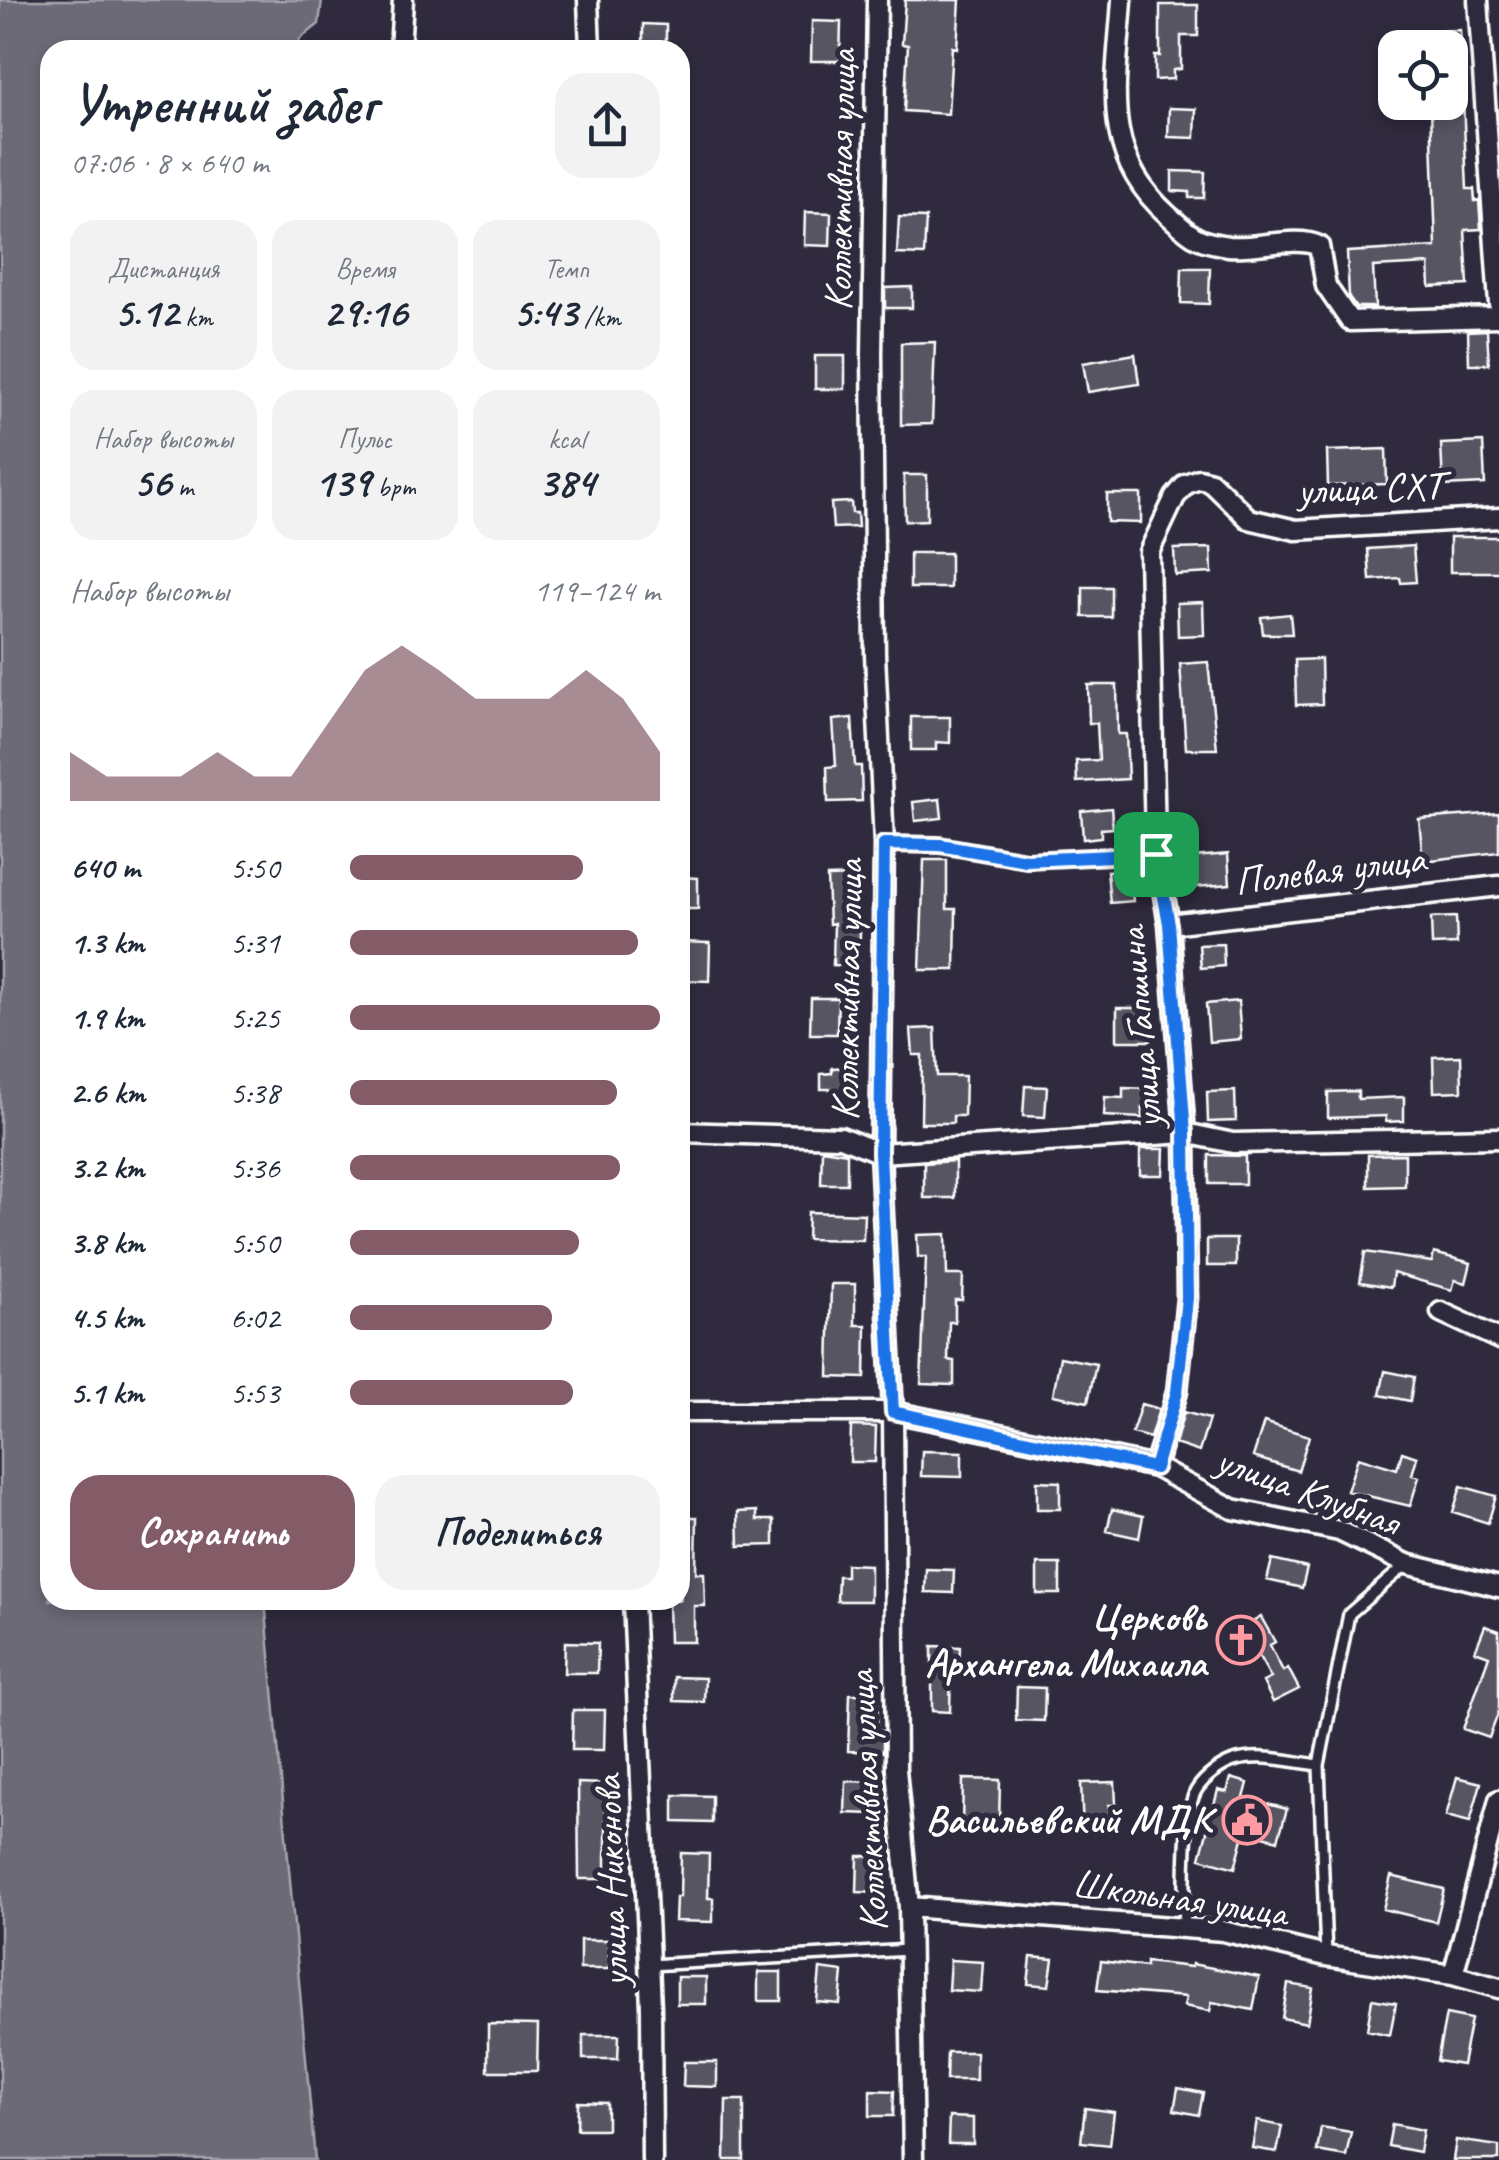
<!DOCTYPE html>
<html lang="ru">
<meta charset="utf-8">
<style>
:root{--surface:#fff;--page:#f2f2f3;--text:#1f2937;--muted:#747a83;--accent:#845c67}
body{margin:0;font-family:Caveat,sans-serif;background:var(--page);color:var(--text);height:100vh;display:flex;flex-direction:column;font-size:38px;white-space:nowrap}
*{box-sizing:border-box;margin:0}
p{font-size:32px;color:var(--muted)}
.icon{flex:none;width:55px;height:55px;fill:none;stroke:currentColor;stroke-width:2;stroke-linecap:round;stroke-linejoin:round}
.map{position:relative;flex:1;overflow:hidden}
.side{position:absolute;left:40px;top:40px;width:650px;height:1570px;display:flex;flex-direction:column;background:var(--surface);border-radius:30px;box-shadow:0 5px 15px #0003}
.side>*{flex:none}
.tools{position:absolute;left:1378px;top:30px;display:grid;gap:20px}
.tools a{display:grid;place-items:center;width:90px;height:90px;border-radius:20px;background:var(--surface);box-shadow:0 5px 15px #0003;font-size:50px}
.pin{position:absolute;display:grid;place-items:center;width:85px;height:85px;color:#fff;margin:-42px;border-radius:20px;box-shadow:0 5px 15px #0006}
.round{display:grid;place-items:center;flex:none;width:105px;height:105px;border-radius:30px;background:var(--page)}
.head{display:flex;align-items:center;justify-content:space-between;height:170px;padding:0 30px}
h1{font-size:55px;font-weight:800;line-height:75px}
.figures{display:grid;grid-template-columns:repeat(3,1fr);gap:15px;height:170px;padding:10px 30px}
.figures div{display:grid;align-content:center;border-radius:25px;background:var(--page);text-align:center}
.figures b{font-size:42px;font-weight:800}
.figures small{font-size:28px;font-weight:400}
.figures p{font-size:28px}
.chart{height:280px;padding:20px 30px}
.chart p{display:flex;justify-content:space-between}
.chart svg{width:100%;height:180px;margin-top:10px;fill:var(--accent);opacity:.7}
.cta{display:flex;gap:20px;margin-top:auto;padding:20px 30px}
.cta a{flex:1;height:115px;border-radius:30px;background:var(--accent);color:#fff;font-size:40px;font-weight:800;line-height:115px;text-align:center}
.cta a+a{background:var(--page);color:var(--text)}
ul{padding:0 30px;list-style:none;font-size:32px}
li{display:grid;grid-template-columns:160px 120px 1fr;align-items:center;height:75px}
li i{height:25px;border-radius:12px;background:var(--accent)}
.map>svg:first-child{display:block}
</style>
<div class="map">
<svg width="1499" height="2160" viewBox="0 0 1499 2160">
<rect width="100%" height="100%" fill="#2f2a3d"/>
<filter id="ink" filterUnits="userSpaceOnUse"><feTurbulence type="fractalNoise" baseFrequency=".01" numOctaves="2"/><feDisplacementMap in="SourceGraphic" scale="20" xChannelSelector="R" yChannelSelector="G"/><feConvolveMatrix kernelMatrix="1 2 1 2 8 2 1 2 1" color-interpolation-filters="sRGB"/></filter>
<g filter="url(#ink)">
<path fill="#6d6a77" stroke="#a7a6ad" stroke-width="2.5" d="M0,0H322L319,24L300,39L297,50H50V1600H265L315,2160H0Z"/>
<path fill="#595564" stroke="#fff" stroke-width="2.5" d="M905,0H960L957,48L952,47L948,114L904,111L908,45L902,44Z
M1160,5H1198V36H1181V69L1173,70V79L1155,80V56H1160Z
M812,21L841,22L840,61H811Z
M643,24L666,25V50H643Z
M1460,30L1461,48H1429L1428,31Z
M1450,78H1462L1467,189H1474L1475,201L1479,200L1481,229L1465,230L1468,285L1430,287L1429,264L1373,267L1375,307H1356L1349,297L1347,252L1436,247L1431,110L1450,109Z
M1169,108L1196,109L1195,138L1168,137Z
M1172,171L1205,172L1204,198H1189V192L1172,191Z
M805,212L831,213L830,246L804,245Z
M899,217L926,218L924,255L897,254Z
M1182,268H1210L1209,304L1181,303Z
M912,287V308H885V288Z
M1487,330L1489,364H1469L1468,331Z
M935,342L932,424L901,425V343Z
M1135,354L1139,384L1088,392L1083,363Z
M815,356H845V389H815Z
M1483,442L1485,484L1443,486L1441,444Z
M1386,449L1387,484L1328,486L1327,451Z
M904,475H927V520L905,521Z
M1107,494H1141V523L1107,522Z
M851,502L852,513H857L858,527L833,528L831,503Z
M1450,537H1499V572H1450Z
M1413,546L1416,582L1401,583L1400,578L1370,580L1368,549Z
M1211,548L1212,573L1175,575L1174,549Z
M910,553H950V588H910Z
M1083,587H1111V617H1083Z
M1203,602L1204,635L1178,636L1177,603Z
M1290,614L1292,634H1263L1261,617Z
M1321,659L1322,704L1296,705L1295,660Z
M1208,662L1217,749H1186L1180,664Z
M1088,685H1117L1118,734H1126L1128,779L1077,782L1076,761L1099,760L1097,723H1089Z
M911,717H950V743L936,742V750H911Z
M852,718L855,766H861L862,801L828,802L827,767L836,766L833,720Z
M940,799L942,818L915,821L913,802Z
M1111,808L1113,828L1101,829V837L1083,839L1081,811Z
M1499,813V852L1423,861L1419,819Z
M1228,854L1230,884L1196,887L1194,857Z
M924,860H947V909H956L955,970H920Z
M1130,869L1133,901L1110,903L1107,871Z
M854,876L856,931H860L859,966L833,965L834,923L829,924L827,877Z
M680,877L698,878V909H680Z
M1456,917L1457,944L1432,945L1431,918Z
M680,942L710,943L709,981L680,980Z
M1223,944L1224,966L1201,968L1199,945Z
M811,998H838L837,1034H810Z
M1238,1001L1241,1039L1209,1042L1206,1004Z
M1117,1008H1151V1041H1117Z
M935,1028L937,1076H965L964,1116H953V1123H921L922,1055H913L911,1029Z
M1461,1056L1462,1091L1434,1092L1433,1057Z
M852,1067L853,1110H836L835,1089H821V1074L832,1073V1068Z
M1025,1086L1047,1087L1045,1117L1023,1116Z
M1123,1088L1152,1089L1151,1108H1142V1118L1104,1116L1105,1097L1123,1098Z
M1235,1091L1236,1121L1208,1122L1207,1092Z
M1358,1091V1099L1404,1097V1121L1386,1122V1116L1328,1118V1092Z
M822,1149L847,1153V1184H821Z
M1140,1149H1164L1163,1175H1140Z
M1405,1154V1186L1368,1187V1155Z
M1209,1155L1245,1156V1184H1209Z
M955,1161V1198H924V1163Z
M808,1212L864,1214L863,1240L807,1239Z
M946,1234L947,1275H963L962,1300H955V1322H949L948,1360L954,1361V1385L921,1384L926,1257H918L917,1235Z
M1207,1239H1236V1266H1207Z
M1365,1252L1432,1262L1434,1253L1471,1263L1466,1283L1455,1280L1452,1290L1393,1273L1391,1287L1360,1282Z
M831,1284H855V1325H866L865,1378L829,1377Z
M1060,1357L1096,1364L1088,1402L1053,1395Z
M1385,1371L1414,1377L1410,1401L1380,1395Z
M1141,1404L1159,1409L1150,1438L1132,1433Z
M1184,1412L1209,1419L1199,1452L1175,1444Z
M1264,1422L1309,1436L1298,1471L1253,1457Z
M851,1426L876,1427L875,1462H850Z
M922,1451L962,1452V1477L921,1476Z
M1402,1452L1417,1457L1412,1475L1419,1477L1410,1506L1347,1491L1358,1457L1397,1469Z
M1037,1481L1060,1482V1509H1037Z
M1461,1486L1496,1496L1488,1523L1453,1512Z
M1112,1509L1143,1516L1139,1538L1107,1531Z
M757,1511V1520H774V1545L739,1546L738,1512Z
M680,1517H697L696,1573H704L705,1606H694V1642H669L668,1600H680Z
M1272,1560L1307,1568L1302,1588L1267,1580Z
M846,1564L870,1565V1601H837L838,1576H846Z
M1037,1564H1060V1594H1037Z
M926,1569L954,1570L953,1593L925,1592Z
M1261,1617L1275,1642L1270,1645L1283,1671L1288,1668L1299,1689L1273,1702L1263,1682L1271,1678L1257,1653L1250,1657L1236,1652L1233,1647L1236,1632Z
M1485,1626L1499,1631V1711L1489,1738L1463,1729L1489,1656L1475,1651Z
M565,1642L598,1643L597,1673H564Z
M932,1646L960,1647L959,1667H951L950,1712L932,1711Z
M674,1677L705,1678L704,1702L674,1701Z
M1017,1687L1045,1688L1044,1721L1016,1720Z
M850,1694H878L877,1731H883V1752L848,1751Z
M573,1710H605L604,1750H572Z
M1457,1777L1481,1783L1470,1822L1446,1816Z
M1231,1778L1248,1783L1244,1798L1287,1809L1278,1840L1245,1831L1235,1868L1200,1858L1218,1790L1227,1792Z
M963,1779L1000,1780L999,1826L962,1825Z
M846,1781L874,1782L873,1814L845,1813Z
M1115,1782L1116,1805H1109L1110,1832L1083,1833L1081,1783Z
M578,1783L606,1784V1879H579Z
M674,1795L712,1796V1823L674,1822Z
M681,1853L709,1854L708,1898H713V1922L675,1921L676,1897H680Z
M858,1856H881L880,1893L857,1892Z
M1391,1876L1444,1889L1436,1922L1383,1909Z
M580,1940H609V1969H580Z
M1031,1957L1053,1959L1049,1986L1028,1984Z
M950,1960L983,1962L981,1992L948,1990Z
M1101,1961L1146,1967V1962L1192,1967V1964L1259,1977L1253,2010L1212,2002L1210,2011L1184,2006L1186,1997L1097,1990Z
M820,1969L843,1972L840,2004L817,2002Z
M758,1972H781V2001H758Z
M677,1977H706V2004H677Z
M1288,1984L1313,1988L1307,2023L1282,2018Z
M1372,1999L1396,2003L1390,2035L1367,2030Z
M1446,2014L1471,2019L1462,2065L1437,2061Z
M488,2024L538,2025L537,2071H488Z
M583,2035H619L618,2059H583Z
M947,2052H976V2080H946Z
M684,2062H717V2087L683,2086Z
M1178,2088L1203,2093L1199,2115L1174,2110Z
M870,2090L894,2091L893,2116H870Z
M726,2100H744V2160H725Z
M578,2102L607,2103V2129H577Z
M1085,2108L1114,2112L1110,2145L1081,2142Z
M949,2117L973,2118V2144H948Z
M1257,2121L1282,2126L1277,2152L1252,2148Z
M1392,2124L1423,2130L1419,2152L1388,2146Z
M1321,2127L1351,2132L1346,2156L1317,2151Z
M1456,2140L1499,2146V2160H1453Z"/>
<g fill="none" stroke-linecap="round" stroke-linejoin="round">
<g stroke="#fff" stroke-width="16">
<path id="lane" d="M884,844L940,845L1026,860L1156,854
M1184,1927C1186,1896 1182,1811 1197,1789C1205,1777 1221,1765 1234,1761C1260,1753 1292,1762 1319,1765
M1326,1956L1319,1765L1349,1614L1407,1564
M650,1965L909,1950"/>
</g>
<g stroke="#fff" stroke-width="25">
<path id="street" d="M588,0L590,50
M877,0L872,355L875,654L884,844L880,1153L893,1412L896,1769L909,1907L913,2160
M1122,0C1117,83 1098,153 1168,215C1193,237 1195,241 1228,246C1255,249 1297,235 1319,246L1326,286L1350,321L1499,317
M1478,0L1499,304
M400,50L403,0
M1169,924L1499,886
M680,1132L841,1137L880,1153L1185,1133L1233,1143L1499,1138
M1441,1312L1499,1339
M680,1412H893L1020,1438L1155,1467L1233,1509L1339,1531L1407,1564L1499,1587
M1155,1467L1177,1392L1187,1298L1185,1133L1169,924L1155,845L1149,552L1175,497L1186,484L1199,479L1211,482L1249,519L1296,530L1499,518
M633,1600L651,2007L652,2160
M909,1907L1223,1931L1326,1956L1453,1975L1499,1988
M1453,1975L1499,1800"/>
</g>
<use href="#lane" stroke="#2f2a3d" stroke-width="9"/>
<use href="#street" stroke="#2f2a3d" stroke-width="18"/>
</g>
</g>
<g fill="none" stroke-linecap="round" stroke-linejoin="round" filter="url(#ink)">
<g stroke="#fff" stroke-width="20">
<path id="route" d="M884,844L940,845L1026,860L1156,854L1169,924L1185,1133L1187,1298L1177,1392L1155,1468L893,1412L880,1153Z"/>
</g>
<use href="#route" stroke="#1a73e8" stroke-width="12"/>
</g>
<defs>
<g id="church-ring" transform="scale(2.5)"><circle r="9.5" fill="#2f2a3d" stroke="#ff9aa2" stroke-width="1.5"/><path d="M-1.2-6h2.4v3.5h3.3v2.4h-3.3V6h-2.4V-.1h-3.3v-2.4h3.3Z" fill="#ff9aa2"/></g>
<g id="civic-ring" transform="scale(2.5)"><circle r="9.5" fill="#2f2a3d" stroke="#ff9aa2" stroke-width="1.5"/><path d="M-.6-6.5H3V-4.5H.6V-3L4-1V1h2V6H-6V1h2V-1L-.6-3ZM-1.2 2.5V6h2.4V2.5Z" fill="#ff9aa2"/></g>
</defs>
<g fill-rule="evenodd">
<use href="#church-ring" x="1241" y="1640"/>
<use href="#civic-ring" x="1247" y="1820"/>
</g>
<g text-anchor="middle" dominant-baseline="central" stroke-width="10" stroke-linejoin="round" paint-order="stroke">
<g font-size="40" fill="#fff" stroke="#2f2a3d">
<text transform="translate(840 180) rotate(-89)">Коллективная улица</text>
<text transform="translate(1370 488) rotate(-2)">улица СХТ</text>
<text transform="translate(1330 870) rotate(-7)">Полевая улица</text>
<text transform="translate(847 990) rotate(-89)">Коллективная улица</text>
<text transform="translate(1140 1028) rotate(-95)">улица Гапшина</text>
<text transform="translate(1308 1491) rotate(20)">улица Клубная</text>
<text transform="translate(867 1801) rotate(-93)">Коллективная улица</text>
<text transform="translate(611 1881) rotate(-92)">улица Никонова</text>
<text transform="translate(1180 1898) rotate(8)">Школьная улица</text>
</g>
<g font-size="40" font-weight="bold" fill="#fff" stroke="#2f2a3d" text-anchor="end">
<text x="1206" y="1617">Церковь<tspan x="1206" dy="46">Архангела Михаила</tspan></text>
<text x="1212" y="1820">Васильевский МДК</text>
</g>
</g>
</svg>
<div class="tools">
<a><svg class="icon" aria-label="locate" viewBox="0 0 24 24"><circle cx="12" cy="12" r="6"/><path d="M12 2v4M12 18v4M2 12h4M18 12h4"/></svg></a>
</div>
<div class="pin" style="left:1156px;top:854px;background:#1e9e55"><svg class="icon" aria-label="arrive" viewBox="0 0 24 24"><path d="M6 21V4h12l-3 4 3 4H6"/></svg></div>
<section class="side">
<div class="head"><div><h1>Утренний забег</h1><p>07:06 · 8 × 640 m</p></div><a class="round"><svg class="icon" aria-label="share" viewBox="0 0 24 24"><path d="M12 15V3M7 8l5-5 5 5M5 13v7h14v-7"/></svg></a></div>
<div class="figures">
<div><p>Дистанция</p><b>5.12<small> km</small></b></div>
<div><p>Время</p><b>29:16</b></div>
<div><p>Темп</p><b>5:43<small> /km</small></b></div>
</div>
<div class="figures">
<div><p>Набор высоты</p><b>56<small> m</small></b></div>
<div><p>Пульс</p><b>139<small> bpm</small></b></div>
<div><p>kcal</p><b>384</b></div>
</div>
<div class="chart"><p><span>Набор высоты</span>119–124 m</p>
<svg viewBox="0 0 160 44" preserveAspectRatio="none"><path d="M0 44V32L10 38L20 38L30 38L40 32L50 38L60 38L70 25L80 12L90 6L100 12L110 19L120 19L130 19L140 12L150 19L160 32V44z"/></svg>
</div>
<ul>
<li><b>640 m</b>5:50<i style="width:75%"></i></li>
<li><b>1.3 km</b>5:31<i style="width:93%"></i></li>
<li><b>1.9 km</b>5:25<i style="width:100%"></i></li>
<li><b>2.6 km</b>5:38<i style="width:86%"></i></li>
<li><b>3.2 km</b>5:36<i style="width:87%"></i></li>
<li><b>3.8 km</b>5:50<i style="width:74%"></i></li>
<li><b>4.5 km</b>6:02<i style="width:65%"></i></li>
<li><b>5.1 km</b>5:53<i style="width:72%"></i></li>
</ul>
<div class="cta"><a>Сохранить</a><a>Поделиться</a></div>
</section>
</div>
